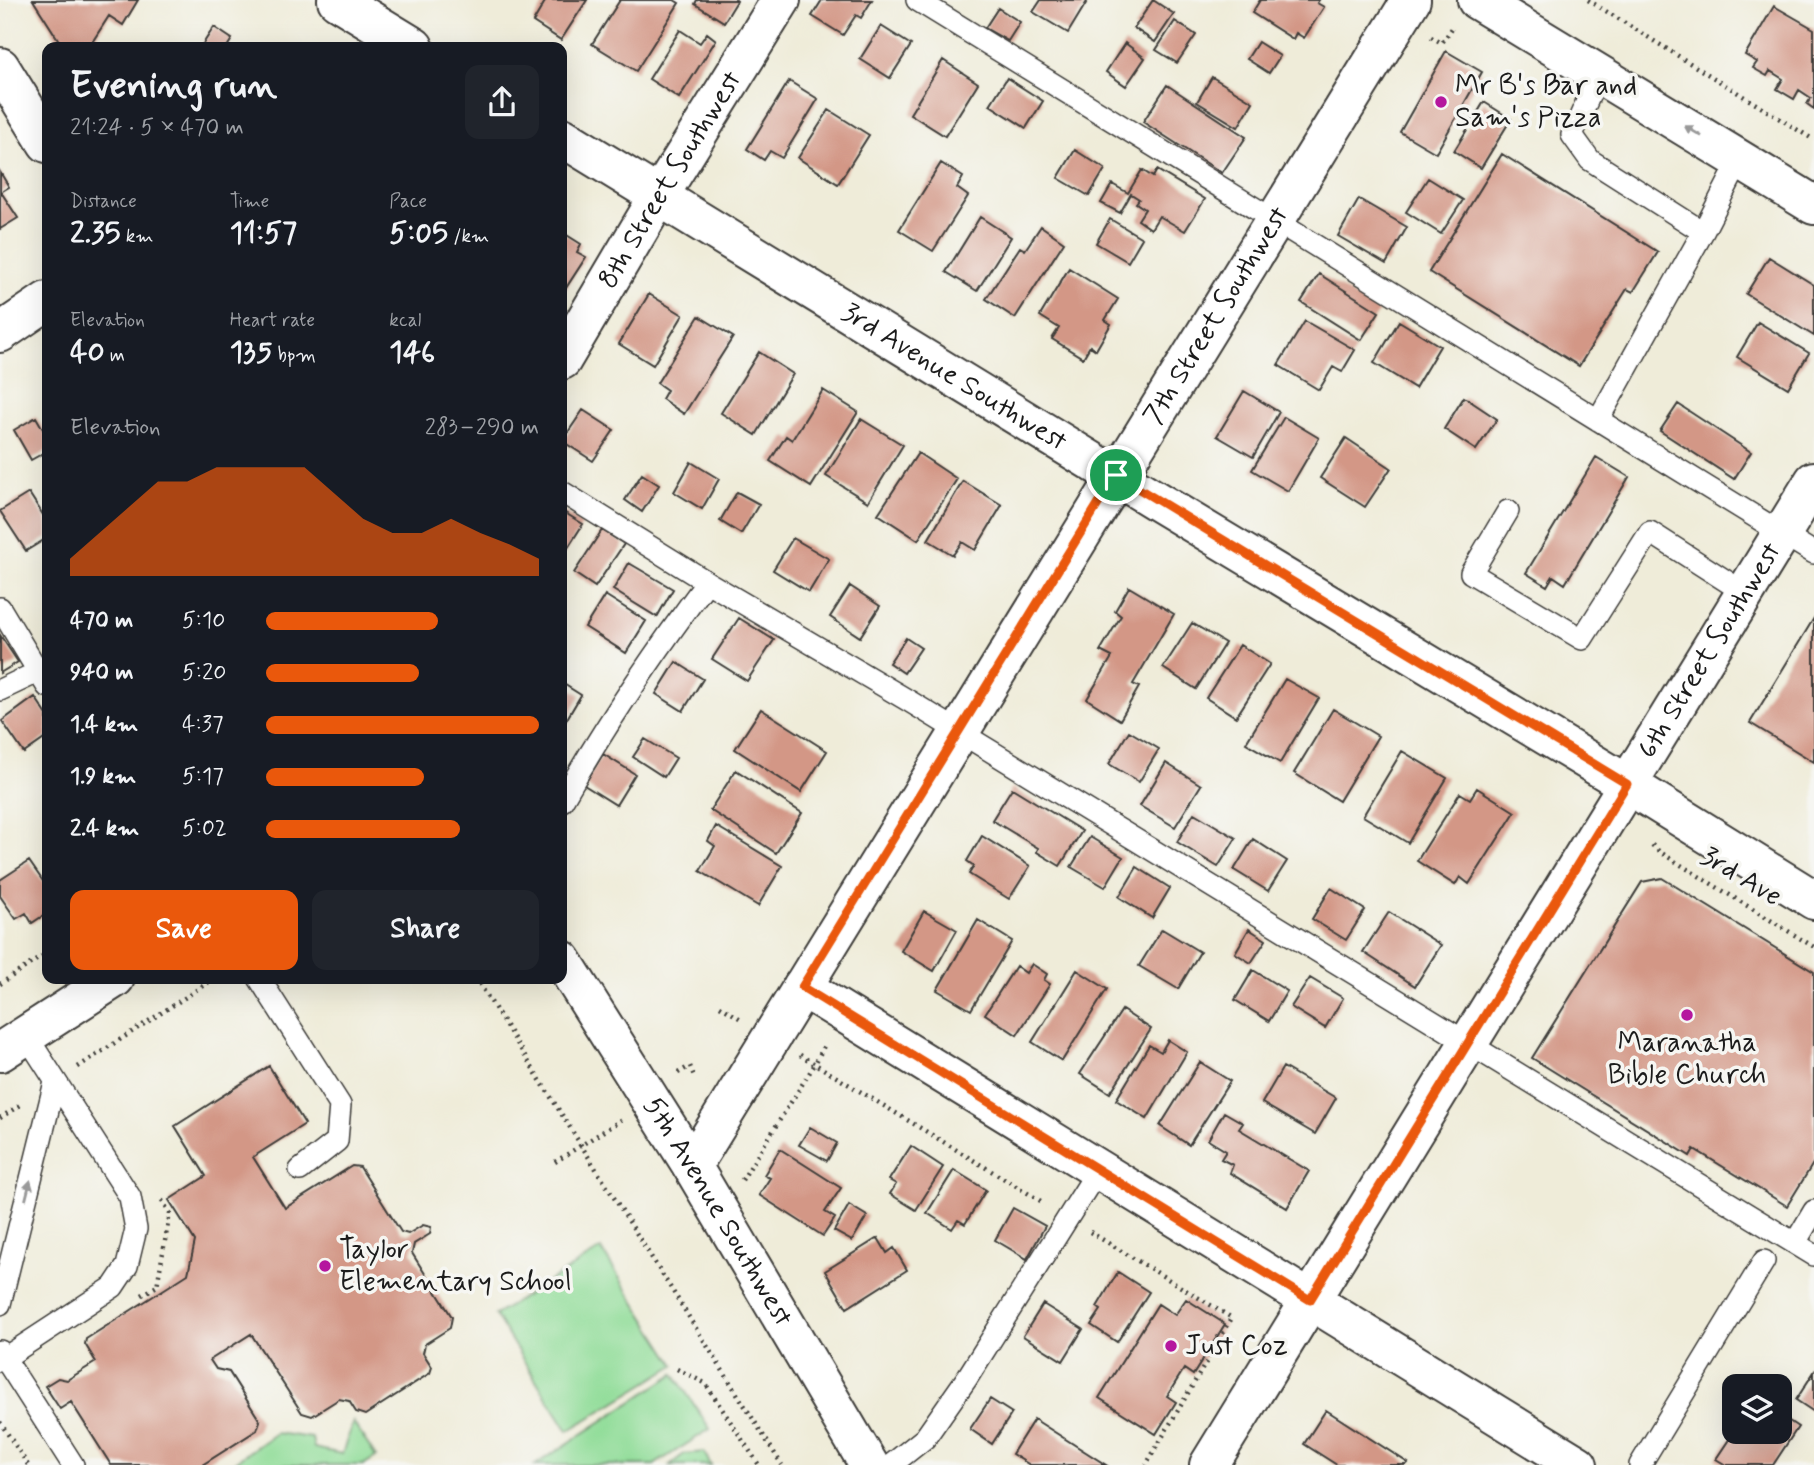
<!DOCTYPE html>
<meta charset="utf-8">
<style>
:root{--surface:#171b24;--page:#20242c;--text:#f1f3f6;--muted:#9ea1a6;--accent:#ea580c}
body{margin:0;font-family:Mynerve,sans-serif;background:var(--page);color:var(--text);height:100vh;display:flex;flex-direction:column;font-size:26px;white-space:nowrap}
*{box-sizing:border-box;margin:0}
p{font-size:23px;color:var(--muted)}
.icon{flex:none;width:38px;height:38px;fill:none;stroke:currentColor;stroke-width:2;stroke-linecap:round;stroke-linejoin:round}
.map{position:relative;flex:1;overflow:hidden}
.sheet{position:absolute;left:42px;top:42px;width:525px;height:942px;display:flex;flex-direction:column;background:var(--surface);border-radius:14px;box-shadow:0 7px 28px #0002}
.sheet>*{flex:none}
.fabs{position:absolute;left:1722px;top:1374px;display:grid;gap:14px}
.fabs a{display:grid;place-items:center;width:70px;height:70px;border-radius:14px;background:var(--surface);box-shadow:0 7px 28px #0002;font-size:35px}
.pin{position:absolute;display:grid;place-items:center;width:60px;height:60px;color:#fff;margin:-30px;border:4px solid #fff;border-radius:50%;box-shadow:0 2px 7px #0007}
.round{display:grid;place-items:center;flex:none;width:74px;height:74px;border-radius:14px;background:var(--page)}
.headline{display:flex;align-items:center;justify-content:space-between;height:119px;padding:0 28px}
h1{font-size:38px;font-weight:800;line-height:52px}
.stats{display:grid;grid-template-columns:repeat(3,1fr);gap:10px;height:119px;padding:7px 28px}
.stats div{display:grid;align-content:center}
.stats b{font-size:30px;font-weight:800}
.stats small{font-size:19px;font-weight:400}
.stats p{font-size:19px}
.chart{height:196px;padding:14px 28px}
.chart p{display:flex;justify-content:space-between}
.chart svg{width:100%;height:126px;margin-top:7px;fill:var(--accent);opacity:.7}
.cta{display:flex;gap:14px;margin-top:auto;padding:14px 28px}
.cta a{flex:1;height:80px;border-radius:14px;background:var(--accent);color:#fff;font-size:28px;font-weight:800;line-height:80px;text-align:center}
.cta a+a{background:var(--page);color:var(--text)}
ul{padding:0 28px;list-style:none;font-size:23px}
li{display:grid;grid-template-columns:112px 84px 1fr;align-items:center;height:52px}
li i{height:18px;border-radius:9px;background:var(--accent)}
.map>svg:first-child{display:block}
</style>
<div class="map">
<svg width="1814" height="1465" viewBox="0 0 1814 1465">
<rect width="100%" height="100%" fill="#f6f6f2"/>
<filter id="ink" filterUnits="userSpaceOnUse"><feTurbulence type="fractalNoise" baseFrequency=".0143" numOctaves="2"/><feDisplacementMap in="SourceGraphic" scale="14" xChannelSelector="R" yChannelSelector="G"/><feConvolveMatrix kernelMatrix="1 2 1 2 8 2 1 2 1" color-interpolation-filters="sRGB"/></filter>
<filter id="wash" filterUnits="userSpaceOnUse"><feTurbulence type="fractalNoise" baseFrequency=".00686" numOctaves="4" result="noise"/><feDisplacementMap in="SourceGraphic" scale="28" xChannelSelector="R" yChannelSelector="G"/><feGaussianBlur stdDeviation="1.57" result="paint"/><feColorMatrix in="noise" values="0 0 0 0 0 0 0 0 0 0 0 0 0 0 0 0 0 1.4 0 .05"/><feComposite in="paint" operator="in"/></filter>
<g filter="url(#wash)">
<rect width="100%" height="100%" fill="#efecd9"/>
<path fill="#92dd9a" stroke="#577c5b" stroke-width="2" d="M601,1249L675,1365L568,1431L495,1315Z
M674,1374L710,1429L654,1465H535Z
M353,1422L376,1457L363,1465H230L276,1433L312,1438L314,1448L342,1454Z
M704,1452L711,1465H670L684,1454Z"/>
<g id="blocks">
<path fill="#d39786" d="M33,0H138L123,25L109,16L89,47H63Z
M546,0H587L561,40L533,22Z
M620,0H674L679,3L636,71L592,44Z
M697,0H736L737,1L724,22L695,4Z
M822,0H872L861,18L856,15L843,35L812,16Z
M1041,0H1088L1068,33L1033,12Z
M1153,0L1174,14L1155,42L1134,28Z
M1260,0H1319L1317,3L1324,7L1304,38L1296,33L1293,39L1252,13Z
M1774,6L1814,29V109L1807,104L1811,98L1799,90L1794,99L1777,89L1783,79L1770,71L1767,76L1753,68L1757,62L1745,55Z
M998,8L1020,22L1008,41L985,28Z
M1175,21L1196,35L1177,63L1156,50Z
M881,26L911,45L890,78L860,59Z
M214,27L232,39L227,47H201Z
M680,30L700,43L707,33L716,40L679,98L649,79Z
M1258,42L1280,56L1269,73L1247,59Z
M1125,43L1145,58L1126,86L1106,72Z
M1446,51L1482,72L1436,153L1400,132Z
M943,60L978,83L945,136L910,114Z
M1212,77L1253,102L1238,127L1197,102Z
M1007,78L1043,101L1026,128L990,105Z
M789,81L818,99L782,158L770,151L764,160L747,149Z
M1167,85L1246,137L1222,173L1143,122Z
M1484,102L1511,119L1481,168L1454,151Z
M829,110L869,135L838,184L798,158Z
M1075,150L1105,169L1089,196L1058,178Z
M1502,154L1658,252L1633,292L1627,289L1579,366L1429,272Z
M941,163L963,177L957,188L968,196L933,251L899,230Z
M1142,170L1153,177L1157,170L1205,199L1185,231L1159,216L1151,229L1138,220L1145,209L1136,203L1139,199L1131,194L1120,213L1101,203L1112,184L1128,193Z
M0,172L9,187L1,192L18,218L0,229Z
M1428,178L1463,200L1441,234L1406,212Z
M1359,199L1407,227L1386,264L1338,236Z
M980,217L1011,237L977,291L946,272Z
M1110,219L1142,238L1128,262L1096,243Z
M1041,226L1064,242L1015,318L986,299L1020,247L1025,250Z
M562,232L581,244L577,252L586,257L562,294Z
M1769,257L1814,285V336L1746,294Z
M1069,268L1118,299L1105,320L1111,324L1096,350L1090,346L1083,358L1052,339L1059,328L1040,316Z
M1319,274L1379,312L1361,340L1301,302Z
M649,294L683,315L653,365L619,344Z
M699,316L733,337L684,414L662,399L667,390L657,383Z
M1305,321L1355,350L1342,372L1333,367L1319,390L1278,365Z
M1399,321L1440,346L1415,388L1374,363Z
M1758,322L1809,353L1788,388L1737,357Z
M759,352L793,374L756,435L721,413Z
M823,390L858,412L811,487L770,461L786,436L792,440Z
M1244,391L1279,412L1253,457L1217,436Z
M1464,397L1497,419L1476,450L1444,429Z
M1678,404L1751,452L1734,479L1660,431Z
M583,410L614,430L593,461L562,441Z
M36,417L47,436V451L31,460L14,430Z
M1284,417L1319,438L1288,491L1252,470Z
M861,419L903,445L868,502L826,476Z
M1346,438L1391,468L1365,507L1320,478Z
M918,453L957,479L918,540L878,514Z
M1596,457L1629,477L1565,584L1553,576L1547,586L1526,573Z
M691,462L719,479L702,509L674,492Z
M642,474L659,485L642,512L625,500Z
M963,481L1002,505L975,550L962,542L953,555L928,540Z
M737,492L759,504L741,534L720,521Z
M29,493L47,521V538L26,551L0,511Z
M562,511L583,524L564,554L562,553Z
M602,530L624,544L595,587L574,573Z
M793,538L829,559L809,592L773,570Z
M629,563L673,589L657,617L613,590Z
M850,586L880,606L860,637L830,617Z
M1129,587L1174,614L1133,684L1139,687L1120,720L1087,699L1112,657L1100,651L1121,616L1115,611Z
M605,595L646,621L626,653L585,627Z
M739,618L774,640L747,681L712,659Z
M1814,618V762L1750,723Z
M1192,623L1225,643L1196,689L1163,668Z
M0,635L18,662L0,673Z
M906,638L921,648L904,673L889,663Z
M1240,645L1270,664L1236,717L1206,698Z
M676,662L703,679L683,711L656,694Z
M1285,679L1319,698L1280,763L1246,743Z
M562,683L581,695L562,727Z
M35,697L47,715V737L24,753L2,721Z
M761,709L827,751L801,792L735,749Z
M1333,709L1378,736L1339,801L1294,773Z
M1129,731L1159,749L1139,782L1109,764Z
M645,739L676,758L664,777L633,757Z
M1402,751L1447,778L1408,843L1363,816Z
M603,754L635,774L616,805L584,785Z
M1166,763L1201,785L1175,827L1140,806Z
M736,770L802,813L776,853L710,810Z
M1012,788L1082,831L1060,866L1037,852L1038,848L992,820Z
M1477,788L1515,812L1469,884L1460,877L1455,885L1417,861L1460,793L1470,799Z
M1194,813L1236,838L1218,867L1177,842Z
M716,826L782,866L758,906L700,871L715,846L708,841Z
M982,836L1030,866L1009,899L969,874L974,866L967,861Z
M1090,837L1123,857L1105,887L1071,867Z
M1253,839L1287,861L1268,891L1234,870Z
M29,861L47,887V913L32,923L26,913L16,919L0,896V880Z
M1137,867L1170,888L1152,918L1119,897Z
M1662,878L1814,972V1162L1787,1206L1694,1149L1690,1156L1532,1058L1642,882Z
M1331,888L1365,910L1346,940L1312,919Z
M924,911L957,930L934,971L901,951Z
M1389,912L1441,945L1415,986L1363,952Z
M978,920L1012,941L971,1010L937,990Z
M1162,929L1200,952L1178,989L1139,966Z
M1249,929L1266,940L1251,963L1235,953Z
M1032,964L1047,974L1044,980L1050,984L1017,1035L985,1014L1016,966L1026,973Z
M1077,970L1107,989L1062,1061L1032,1042Z
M1253,970L1287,991L1269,1021L1235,1000Z
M1310,978L1343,998L1325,1028L1291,1007Z
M1122,1010L1151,1029L1110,1093L1080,1074Z
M1168,1040L1187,1052L1147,1119L1116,1100L1149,1045L1161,1052Z
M1200,1062L1230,1081L1189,1145L1160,1126Z
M269,1066L305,1124L253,1157L285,1208L352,1166L360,1167L401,1232L408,1234L423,1225L431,1227L430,1234L414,1244L412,1253L452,1317L450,1328L425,1344L423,1353L432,1367L430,1373L365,1415L356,1412L349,1401L339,1399L312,1416L302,1413L251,1334L210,1360L216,1369L229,1372L260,1421L257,1430L202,1465H111L71,1402L60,1409L45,1386L58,1378L67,1380L96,1362L85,1344L86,1339L188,1274L195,1241L169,1200L206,1176L175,1126Z
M1283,1067L1336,1098L1315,1134L1262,1103Z
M1224,1112L1243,1123L1239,1129L1309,1171L1287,1208L1230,1173L1233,1165L1221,1159L1226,1151L1208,1140Z
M810,1127L837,1143L827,1161L799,1145Z
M911,1146L943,1167L916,1210L890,1194L896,1184L889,1180Z
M780,1149L841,1188L825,1212L835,1218L823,1236L759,1195L770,1178L764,1175Z
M954,1170L986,1190L965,1224L958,1220L952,1229L927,1213Z
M849,1205L867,1216L852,1241L834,1231Z
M1013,1208L1045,1226L1027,1259L995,1240Z
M878,1238L887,1253L894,1248L907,1270L847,1308L825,1271Z
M1118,1272L1149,1292L1117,1342L1091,1325L1101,1310L1097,1307Z
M1186,1299L1225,1324L1193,1375L1184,1369L1167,1396L1176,1402L1156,1434L1099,1398L1158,1304L1175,1315Z
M1043,1304L1083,1329L1063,1361L1023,1336Z
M1814,1372V1412L1796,1400Z
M990,1399L1012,1413L992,1444L970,1429Z
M1326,1410L1408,1463L1406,1465H1337L1304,1444Z
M1780,1415L1798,1427L1773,1465H1726L1716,1459L1734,1432H1780Z
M1034,1419L1106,1465H1030L1012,1454Z"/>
</g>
</g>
<g filter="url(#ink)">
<use href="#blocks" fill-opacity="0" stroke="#3c3b38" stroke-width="2"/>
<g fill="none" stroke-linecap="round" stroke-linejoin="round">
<g stroke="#3c3b38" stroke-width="24">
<path id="lane" d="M917,0L1814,553
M1599,74L1572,135L1590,160L1703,232L1740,160
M1598,420L1703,232
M562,492L707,582L909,701L1814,1255
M1508,511L1471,573L1582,639L1650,532L1745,593
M0,608L47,686
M0,690L38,672
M562,801C606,724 654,653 707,582
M259,978L340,1105L337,1141L300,1170
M1795,1243L1814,1211
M0,1304L55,1082
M0,1351L73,1465
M0,1361L113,1287L127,1266L136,1229L130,1197L26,1035
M891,1465L925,1438L967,1378L1098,1170
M1640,1465L1764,1261"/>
</g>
<g stroke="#3c3b38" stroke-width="42">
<g id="street">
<path d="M0,333L47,301"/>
<path id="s1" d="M562,360L659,196L781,0"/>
<path d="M802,987L1578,1465"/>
<path d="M0,1052L115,978"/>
<path id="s2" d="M692,1166L1411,0"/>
</g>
</g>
<g stroke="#3c3b38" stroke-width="42">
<g id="secondary">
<path d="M337,0L414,47"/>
<path d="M1477,0L1814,205"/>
<path d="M0,67L47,143"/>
<path id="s3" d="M562,137L1155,500L1627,784L1814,900"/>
<path id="s4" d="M562,960L692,1166L869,1465"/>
<path id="s5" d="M1209,1465L1814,481"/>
</g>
</g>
<path stroke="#3c3b38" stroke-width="4.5" stroke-dasharray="2 5" stroke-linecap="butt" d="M1588,0L1814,140
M1431,37L1442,43L1452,28
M1652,845L1660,852L1814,947
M476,978L782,1465
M0,984L47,953
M720,1006L741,1019
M800,1055L815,1064L825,1044
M78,1067L215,978
M678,1073L690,1066L694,1076
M0,1118L20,1105
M555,1162L621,1120
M742,1180L815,1064L1044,1203
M1090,1232L1232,1318L1146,1465
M142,1295L157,1286L170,1213L160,1197
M677,1369L705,1383L759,1465
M0,1422L28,1465"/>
<use href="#lane" stroke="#fff" stroke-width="21"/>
<use href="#street" stroke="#fff" stroke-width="38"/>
<use href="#secondary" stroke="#fff" stroke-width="38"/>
</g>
<defs><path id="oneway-solid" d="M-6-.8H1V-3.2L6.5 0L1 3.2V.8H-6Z" transform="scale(1.75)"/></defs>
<g fill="#999">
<use href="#oneway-solid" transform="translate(1693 131) rotate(-149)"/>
<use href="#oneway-solid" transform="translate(28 1190) rotate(-76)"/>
</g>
</g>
<g fill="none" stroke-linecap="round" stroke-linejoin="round" filter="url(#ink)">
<g stroke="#fff" stroke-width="14">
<path id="route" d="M1116,475L1627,784L1310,1300L802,987Z"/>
</g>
<use href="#route" stroke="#ea580c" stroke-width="9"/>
</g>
<g fill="#b5179e" stroke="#f6f6f2" stroke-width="2.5">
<circle cx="1441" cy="102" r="7"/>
<circle cx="1687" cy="1015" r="7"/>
<circle cx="325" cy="1266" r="7"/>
<circle cx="1171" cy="1346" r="7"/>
</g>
<g text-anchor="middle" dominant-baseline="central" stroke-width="7" stroke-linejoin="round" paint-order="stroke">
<g font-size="28" fill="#1c1c1c" stroke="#f6f6f2" text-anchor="start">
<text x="1455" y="86">Mr B's Bar and<tspan x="1455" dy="32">Sam's Pizza</tspan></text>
<text x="1687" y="1043" text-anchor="middle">Maranatha<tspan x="1687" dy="32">Bible Church</tspan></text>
<text x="339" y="1250">Taylor<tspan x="339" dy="32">Elementary School</tspan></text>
<text x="1185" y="1346">Just Coz</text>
</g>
<g font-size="28" fill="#1c1c1c" stroke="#f6f6f2">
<text stroke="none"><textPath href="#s1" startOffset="210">8th Street Southwest</textPath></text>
<text stroke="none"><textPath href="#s2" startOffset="999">7th Street Southwest</textPath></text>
<text stroke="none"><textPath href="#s3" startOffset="460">3rd Avenue Southwest</textPath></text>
<text stroke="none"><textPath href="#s5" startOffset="956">6th Street Southwest</textPath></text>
<text transform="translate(1741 877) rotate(31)">3rd Ave</text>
<text stroke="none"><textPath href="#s4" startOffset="296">5th Avenue Southwest</textPath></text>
</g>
</g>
</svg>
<div class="fabs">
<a><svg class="icon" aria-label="layers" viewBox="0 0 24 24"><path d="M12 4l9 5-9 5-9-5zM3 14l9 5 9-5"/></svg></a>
</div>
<div class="pin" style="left:1116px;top:475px;background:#1e9e55"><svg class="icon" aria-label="arrive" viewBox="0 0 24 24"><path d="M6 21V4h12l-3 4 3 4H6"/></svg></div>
<section class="sheet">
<div class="headline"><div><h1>Evening run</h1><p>21:24 · 5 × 470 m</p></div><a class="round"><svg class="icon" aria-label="share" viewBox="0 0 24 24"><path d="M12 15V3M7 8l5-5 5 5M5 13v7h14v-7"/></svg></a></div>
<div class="stats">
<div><p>Distance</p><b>2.35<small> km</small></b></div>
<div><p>Time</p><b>11:57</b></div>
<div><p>Pace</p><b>5:05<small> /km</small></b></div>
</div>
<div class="stats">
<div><p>Elevation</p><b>40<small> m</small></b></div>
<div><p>Heart rate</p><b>135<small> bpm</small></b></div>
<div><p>kcal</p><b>146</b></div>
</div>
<div class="chart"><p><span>Elevation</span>283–290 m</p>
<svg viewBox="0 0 160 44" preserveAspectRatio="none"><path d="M0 44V38L10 29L20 20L30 11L40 11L50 6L60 6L70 6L80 6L90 15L100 24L110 29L120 29L130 24L140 29L150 33L160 38V44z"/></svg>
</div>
<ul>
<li><b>470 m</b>5:10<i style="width:63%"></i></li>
<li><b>940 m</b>5:20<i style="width:56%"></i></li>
<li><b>1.4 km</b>4:37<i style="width:100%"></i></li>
<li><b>1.9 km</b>5:17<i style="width:58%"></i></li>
<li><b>2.4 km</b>5:02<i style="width:71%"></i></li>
</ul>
<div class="cta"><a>Save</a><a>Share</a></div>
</section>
</div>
